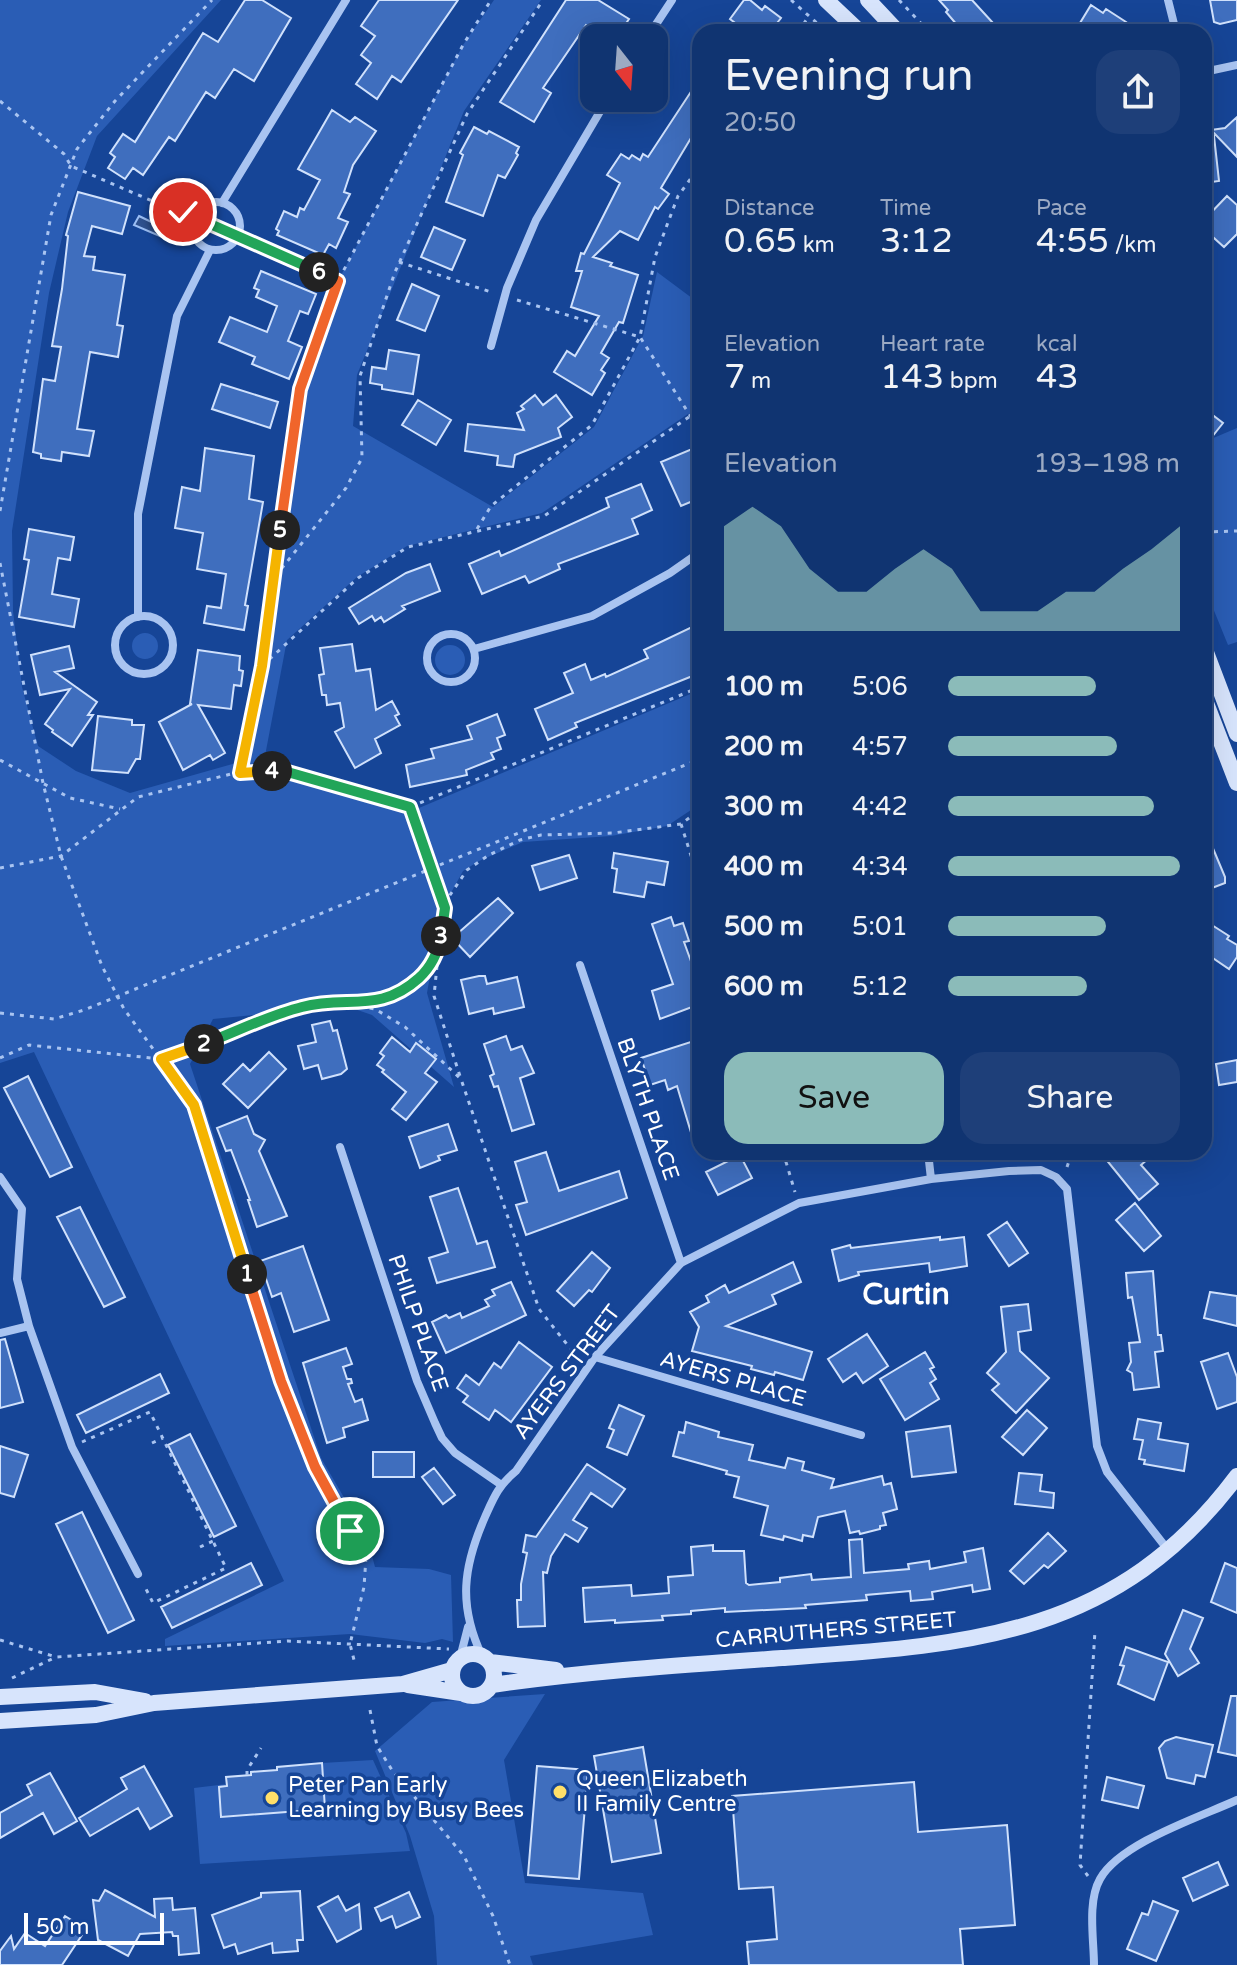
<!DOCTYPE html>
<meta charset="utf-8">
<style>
:root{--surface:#103471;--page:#1e3f79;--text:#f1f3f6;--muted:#9caac3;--line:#304f84;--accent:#8bbbb9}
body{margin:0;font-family:"Varela Round",sans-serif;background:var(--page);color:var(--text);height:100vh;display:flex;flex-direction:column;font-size:30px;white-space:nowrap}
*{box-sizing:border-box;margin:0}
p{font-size:26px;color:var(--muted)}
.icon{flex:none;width:44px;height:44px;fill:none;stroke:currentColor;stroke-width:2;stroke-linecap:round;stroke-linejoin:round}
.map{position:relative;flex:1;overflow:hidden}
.drawer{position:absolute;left:692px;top:24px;width:520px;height:1136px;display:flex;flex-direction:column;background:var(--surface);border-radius:24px;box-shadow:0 8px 32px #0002,0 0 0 2px var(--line)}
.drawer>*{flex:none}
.needle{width:52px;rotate:163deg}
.buttons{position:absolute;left:580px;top:24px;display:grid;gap:16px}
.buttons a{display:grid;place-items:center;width:88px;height:88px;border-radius:16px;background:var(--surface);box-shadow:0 8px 32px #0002,0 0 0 2px var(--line);font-size:40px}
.scale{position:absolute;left:24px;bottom:20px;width:140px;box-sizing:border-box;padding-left:8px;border:4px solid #fff;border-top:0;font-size:22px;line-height:28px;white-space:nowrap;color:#fff;-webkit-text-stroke:6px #164597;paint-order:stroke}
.pin{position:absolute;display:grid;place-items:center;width:68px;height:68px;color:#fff;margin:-34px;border:4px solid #fff;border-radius:50%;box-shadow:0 2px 8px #0007}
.km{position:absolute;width:40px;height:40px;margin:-20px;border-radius:50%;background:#222;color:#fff;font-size:22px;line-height:40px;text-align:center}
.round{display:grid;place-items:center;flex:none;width:84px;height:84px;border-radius:24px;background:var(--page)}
.head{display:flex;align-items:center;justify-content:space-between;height:136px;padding:0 32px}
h1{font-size:44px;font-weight:600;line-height:60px}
.metrics{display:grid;grid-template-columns:repeat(3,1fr);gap:12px;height:136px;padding:8px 32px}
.metrics div{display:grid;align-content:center}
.metrics b{font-size:34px;font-weight:600}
.metrics small{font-size:22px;font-weight:400}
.metrics p{font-size:22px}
.chart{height:224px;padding:16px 32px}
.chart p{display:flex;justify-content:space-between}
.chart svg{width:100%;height:144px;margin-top:8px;fill:var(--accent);opacity:.7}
.primary-button{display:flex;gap:16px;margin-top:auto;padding:16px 32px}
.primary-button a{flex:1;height:92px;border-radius:24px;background:var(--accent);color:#111;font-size:32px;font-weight:600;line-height:92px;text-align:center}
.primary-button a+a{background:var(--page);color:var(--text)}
ul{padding:0 32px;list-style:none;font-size:26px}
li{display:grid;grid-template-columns:128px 96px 1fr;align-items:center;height:60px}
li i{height:20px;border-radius:10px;background:var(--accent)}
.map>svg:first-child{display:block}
</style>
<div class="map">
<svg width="1237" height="1965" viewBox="0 0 1237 1965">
<rect width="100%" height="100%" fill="#164597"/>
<path fill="#2a5db5" d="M0,0H221L97,136L68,212L49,293L12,531L13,611L22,687L38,746L76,771L130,793L236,763L264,662L301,390L338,281L463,45L494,0H541L464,111L357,375L353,426L493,507L594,427L643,336L657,272L700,304V411L688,414L542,513L407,546L357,577L287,640L261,777L283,773L407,813L700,690V804L667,826L611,836L523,842L479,861L463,871L442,909L427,993L454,1087L372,1015L346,1006L213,1019L190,1064L321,1458L367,1537L375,1567L429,1569L451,1575L453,1642L442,1639L425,1643L350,1634L165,1646V1639L284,1581L34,1052L0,1063Z
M1237,428V642L1228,645L1204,586V442Z
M132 646a13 13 0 1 1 26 0a13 13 0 1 1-26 0Z
M435 660a15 15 0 1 1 30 0a15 15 0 1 1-30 0Z
M545,1694L504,1760L525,1883L643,1893L653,1935L530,1956L533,1965H437L434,1916L410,1836L375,1751L432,1702Z
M373,1760L406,1833L410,1851L200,1864L194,1788L227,1784L219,1787L325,1809L322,1763Z"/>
<path fill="#2f518e" stroke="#9bbef4" stroke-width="2" d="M139,216L166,229L162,237L134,225Z"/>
<path fill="#3f6ebe" stroke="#d0e1fc" stroke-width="2" d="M245,0H262L291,18L254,81L234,69L215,98L206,92L175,141L169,137L143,175L133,168L125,179L108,168L115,157L110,153L123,134L135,142L203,33L218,42Z
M379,0H458L401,82L392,76L377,99L356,84L371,63L361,55L375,36L361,26Z
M566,0H598L629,19L616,38H607L586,25L543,88L551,93L534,122L500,102Z
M744,0H750L762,10L765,6L781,18L770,32H747L730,19Z
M939,0H972L993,23L983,32H963L946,12L948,10Z
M1210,0H1237V20L1220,24L1214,22Z
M1091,5L1103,13L1106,9L1126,22L1119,32H1094L1080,23Z
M700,78V123L661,188L669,194L658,209L655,207L638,240L620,231L593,257L612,263L610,266L638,275L623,323L619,322L601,353L609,358L601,370L605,373L592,395L554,372L567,351L575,356L599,316L571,307L582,271H576L581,253L584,254L620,183L607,175L621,154L629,159L632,155L640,160L643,154L648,157Z
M332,110L350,122L355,117L376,131L353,165L344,192L350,194L338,218L348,222L336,248L329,244L323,255L277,235L279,231L276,229L284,211L297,217L300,208L304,210L320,180L298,169Z
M1237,117V157L1211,130L1225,128Z
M474,127L487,134L489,131L519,147L516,153L518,155L505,178L498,175L483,216L446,202L463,155L460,153Z
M1204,136H1214L1219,181L1204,183Z
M78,192L130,206L122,234L92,226L84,256L95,257L93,270L125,275L117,325L123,326L118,357L90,352L77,429L94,431L89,456L62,452L61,461L41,458V454L33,452L43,379L55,381L61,347L52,346L62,289L68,236L66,235Z
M1227,196L1237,205V234L1224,247L1204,229V220Z
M434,227L465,240L452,270L421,257Z
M261,271L316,294L308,314L300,311L288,341L302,347L289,379L252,364L255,357L219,342L230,317L267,332L277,306L256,297L259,290L254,288Z
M412,284L439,296L425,331L397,320Z
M389,350L419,355L413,394L382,389V385L370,383L372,367L386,369Z
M221,384L278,402L270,428L212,409Z
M535,395L543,405L556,395L572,417L558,428L561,437L515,455L513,467L497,465L498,456L465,451L468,424L524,430L517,413L524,409L521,406Z
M418,400L451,420L436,445L402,425Z
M1210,413L1223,423L1204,447V421Z
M205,448L254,456L249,499L263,502L245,605L248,606L244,630L204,623L207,606L221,608L226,574L197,569L203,533L175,528L182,487L200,491Z
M692,449L700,468V498L681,506L661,462Z
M641,484L652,510L632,519L638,534L558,564L560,569L529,583L525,576L482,594L469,564L499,551L501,556L609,507L606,498Z
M29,529L74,537L70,560L58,558L52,594L79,599L74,627L19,617L29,560L24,559Z
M430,564L440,591L402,606L405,609L384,622L381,617L375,621L372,616L359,624L349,608L406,573Z
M692,627L700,644V673L575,723L577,727L548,740L535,709L573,693L564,673L585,664L591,680L605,674L606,677L648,658L644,650Z
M352,644L356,671L370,669L376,710L392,701L399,714L395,716L400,725L375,739L381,753L355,768L335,732L344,727L340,703L327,705L326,695H322L319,675L324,674L320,648Z
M69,646L74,668L55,672L97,702L88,715H93L72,746L52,732L53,730L45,724L70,689L40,695L31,655Z
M198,650L240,656L239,670L243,671L241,686L234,685L231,709L198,705L225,753L213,760L210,755L183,770L159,722L192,704H190Z
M497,714L505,735L497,738L501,749L491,753L494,759L466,770L467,775L410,787L406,765L434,758L431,749L472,739L467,726Z
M98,716L132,720V725H144L140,759H136L128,773L92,770Z
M1204,827L1225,877V883L1204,891Z
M614,853L668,862L664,885L647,882L644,897L614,892L617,869L612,868Z
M569,855L577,878L540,890L532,866Z
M498,898L513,913L470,957L454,940L458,936L457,934Z
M671,917L674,926L683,923L689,941L684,942L700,986V1004L660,1019L652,991L673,984L652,924Z
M1204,920L1229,936L1227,939L1237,945V957L1229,969L1204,952Z
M479,976H485L487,984L517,977L524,1007L494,1014L493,1008L469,1014L461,980Z
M330,1021L333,1031L337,1030L347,1069L341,1074L322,1079L318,1065L304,1069L298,1046L316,1042L312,1025Z
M506,1036L511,1050L522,1046L534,1073L520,1078L534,1124L512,1131L498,1086L494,1087L490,1076L494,1074L484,1044Z
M392,1037L410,1052L416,1043L436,1059L425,1073L437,1082L406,1120L392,1109L406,1092L382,1072L384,1070L377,1065L384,1056L380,1053Z
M700,1039V1148L696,1149L677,1086L668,1090L665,1080L650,1085L641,1058Z
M269,1052L286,1069L248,1108L223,1084L243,1064L250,1071Z
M1237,1060V1082L1219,1085L1216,1064Z
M28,1076L72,1167L50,1177L4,1088Z
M247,1116L254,1134L265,1140L259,1151L287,1216L257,1227L248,1200H250L231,1150L226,1151L217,1128Z
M448,1124L457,1150L438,1156L440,1160L420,1168L409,1137Z
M546,1152L559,1191L619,1171L627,1198L526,1235L516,1205L527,1202L515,1162Z
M1100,1152H1156L1141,1165L1158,1184L1139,1200Z
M740,1155L752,1178L718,1195L706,1172Z
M458,1188L477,1244L487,1241L495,1267L437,1283L429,1258L448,1252L430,1197Z
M1135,1203L1161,1236L1144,1251L1116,1220Z
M80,1207L125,1297L104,1307L57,1217Z
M1007,1222L1028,1253L1009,1266L988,1235Z
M940,1237V1240L964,1237L967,1266L930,1272L929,1263L858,1272L859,1275L839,1281L832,1250L850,1245L851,1248Z
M303,1246L329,1320L294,1332L281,1293L272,1297L260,1261Z
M592,1252L610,1268L592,1292L589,1290L574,1306L557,1291Z
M793,1262L801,1282L772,1295L776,1304L726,1326L812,1352L803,1380L775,1372L774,1375L751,1369L752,1366L692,1351L699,1327L690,1312L709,1302L706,1296L725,1285L729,1293Z
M1153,1271L1158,1335H1161L1163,1351L1155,1352L1159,1387L1134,1390L1132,1373L1127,1370L1131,1362L1129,1343L1140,1342L1132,1297L1128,1298L1126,1273Z
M511,1282L526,1315L446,1353L432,1322L446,1315L449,1318L460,1313L462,1318L489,1306L485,1300L495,1295L492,1290Z
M1210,1292L1237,1296V1326L1204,1318Z
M1028,1304L1031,1330L1018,1332L1020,1351L1049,1378L1016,1413L992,1390L999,1384L987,1373L1006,1352L1001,1307Z
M867,1334L888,1366L863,1383L856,1373L843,1382L828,1359Z
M5,1339L23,1402L0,1408V1340Z
M519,1342L552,1367L511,1422L495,1410L489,1420L463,1402L468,1396L457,1388L466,1375L479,1385L494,1363L501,1368Z
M346,1348L352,1364L343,1367L347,1379H351L352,1383L348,1384L355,1402L362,1399L368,1420L343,1428L345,1437L327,1443L303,1363Z
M925,1352L934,1367L930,1369L936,1379L930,1383L939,1399L905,1420L880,1379Z
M1228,1353L1237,1377V1402L1217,1409L1201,1362Z
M160,1374L169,1393L86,1433L77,1415Z
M619,1405L644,1416L627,1455L607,1447L614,1430L609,1428Z
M1027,1410L1047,1428L1023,1455L1002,1437Z
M1138,1419L1161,1423L1158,1439L1188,1444L1184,1471L1144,1464L1145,1460L1139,1459L1143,1440L1134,1439Z
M686,1422L719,1432L718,1437L753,1445L749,1460L785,1468L788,1458L804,1462L802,1470L834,1479L831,1488L882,1476L884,1485L891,1483L897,1509L883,1513L886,1525L880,1526V1529L860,1534L859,1531L850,1533L845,1511L818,1517L813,1537L803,1535L802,1541L784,1536L783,1540L761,1535L768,1506L734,1497L739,1477L726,1474L727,1471L673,1456L679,1432L684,1433Z
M950,1426L956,1472L912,1477L906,1432Z
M190,1434L236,1526L214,1537L168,1445Z
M0,1446L28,1455L14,1497L0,1493Z
M373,1452H414V1477H373Z
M587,1464L625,1489L612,1507L591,1493L573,1520L587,1528L578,1542L565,1534L551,1556L547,1573L543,1572L545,1626L518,1627L517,1600H521V1584L527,1553L523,1552L526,1535L536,1537Z
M434,1468L455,1495L443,1504L422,1477Z
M1019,1473L1042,1475L1040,1491L1054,1493L1053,1508L1015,1504Z
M82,1512L134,1620L108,1633L56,1524Z
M1048,1533L1066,1551L1048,1568L1044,1565L1024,1584L1010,1571Z
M862,1539L864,1573L909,1569L908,1564L929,1561L930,1569L966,1562L964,1552L983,1548L990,1589L973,1592L972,1585L932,1592L933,1599L911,1601L910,1591L866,1595L867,1600L805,1605L806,1608L725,1612V1608L691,1611V1614L662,1616L663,1620L615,1623V1620L585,1622L583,1588L631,1585L632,1596L669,1593L668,1577L693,1575L691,1547L713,1545V1551H744L746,1583L749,1585L780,1582V1578L811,1574L812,1580L851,1577L849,1540Z
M251,1563L262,1585L172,1628L161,1607Z
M1225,1563L1237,1568V1613L1211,1602Z
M1183,1610L1203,1618L1190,1649L1199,1663L1178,1676L1165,1654Z
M1126,1647L1168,1662L1154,1700L1118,1684L1124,1666L1120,1665Z
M1231,1696H1237V1756L1218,1752Z
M1176,1737L1213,1745L1205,1777L1196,1775L1194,1784L1167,1778L1159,1748L1165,1741Z
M643,1747L661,1853L612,1862L594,1756Z
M322,1763L325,1809L221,1817L219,1787L227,1786L226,1777L251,1775V1772L277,1770V1767Z
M144,1766L172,1816L150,1829L138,1808L90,1836L79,1818L127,1789L121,1778Z
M537,1766L588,1770L579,1879L528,1875Z
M50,1773L77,1821L54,1834L43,1813L0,1838V1813L32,1795L27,1785Z
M1107,1777L1144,1786L1138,1808L1102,1800Z
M914,1782L918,1832L1007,1825L1015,1925L960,1929L963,1965H749L747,1942L777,1939L773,1887L739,1889L732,1796Z
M1218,1862L1228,1885L1193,1901L1183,1878Z
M105,1890L155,1917L154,1899L172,1898L173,1910L195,1908L199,1953L179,1955L178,1936H173L172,1932L140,1934L128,1956L98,1940L93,1900L99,1901Z
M300,1891L303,1940H297L298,1951L273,1953L272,1943L238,1954L235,1944L224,1948L212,1915L261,1897V1893Z
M409,1892L420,1917L396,1928L392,1916L381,1921L375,1908Z
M338,1896L346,1911L359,1904L361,1929L337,1942L318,1907Z
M1153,1901L1178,1911L1156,1961L1127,1949L1142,1913L1148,1915Z
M65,1916L86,1929L62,1965H0V1951L11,1936L14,1949L25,1933L45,1946Z"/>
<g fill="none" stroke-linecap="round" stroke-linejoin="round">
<path stroke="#a9c4f1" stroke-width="3" stroke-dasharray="4 6" stroke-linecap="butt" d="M791,0L827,32
M899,0L929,32
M798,32L809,16
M0,101L64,154L71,166L338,281L463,45L491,0
M399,262L491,292
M517,300L640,337L700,431
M0,511L51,215L77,149L115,101L212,0
M477,529L491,506L592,425L640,337L655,257L678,196L700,166
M1204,532L1237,531
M0,563L43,783L61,856L102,966L124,1009L194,1105L281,1381L315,1467L366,1557L364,1587L350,1644L355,1664
M274,577L300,389L338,281
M262,666L358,578L408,547L544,516L692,415L700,413
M0,760L70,798L120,809
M240,773L262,666L274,578L346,488L362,458L360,376L395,272L467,114L543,0
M410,807L444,906
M681,824L700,884
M0,868L61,856L138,797L231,774L284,771L410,807L700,687
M438,956L434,996L460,1076
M350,1004L375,1009L405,1027L461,1079L539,1309L577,1357
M0,1013L54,1019L84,1010L700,759
M0,1058L29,1045L161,1059L299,1007L321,1003L380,1001L407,989L424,973L439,952L445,908L450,895L467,870L489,855L520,840L541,835L613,833L681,824L700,810
M783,1152L795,1192
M1067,1167L1072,1152
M82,1442L150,1412L226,1568L153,1603L144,1585
M152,1443L163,1438
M200,1547L213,1541
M0,1640L56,1657L288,1641L449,1649
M12,1678L56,1657
M370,1710L377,1746L392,1770L464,1856L493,1916L510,1965
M247,1775V1770L261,1748
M1088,1876L1080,1865L1095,1631"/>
<path stroke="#a9c4f1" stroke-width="8" d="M1168,0L1176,32
M647,38L672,0
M1204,72L1237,65
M192 226a24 24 0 1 1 48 0a24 24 0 1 1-48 0Z
M222,203L346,0
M491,346L507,288L536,220L608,98
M115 645a29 29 0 1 1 58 0a29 29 0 1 1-58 0Z
M138,617V514L177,316L210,250
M427 658a24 24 0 1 1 48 0a24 24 0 1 1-48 0Z
M474,649L592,616L670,573L700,552
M580,965L681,1263
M340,1147L417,1381L435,1423L442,1438L455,1453L500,1484
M928,1152L931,1179
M0,1177L22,1209L17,1279L29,1326L72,1447L138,1574
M0,1333L29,1326
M595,1357L861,1435
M482,1656C458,1605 463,1567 485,1517C494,1497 498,1486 516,1471L595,1357L681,1263L799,1203L931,1179L1009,1171L1041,1170L1056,1177L1067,1189L1097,1446L1107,1472L1168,1550
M460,1658L468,1627
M1094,1965C1094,1940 1087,1902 1100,1879C1120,1843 1200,1817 1237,1800"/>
<path stroke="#d7e4fc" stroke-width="16" d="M826,0L860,32
M868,0L898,32
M1204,647L1237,734
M1204,698L1237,783
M452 1675a21 21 0 1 1 42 0a21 21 0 1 1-42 0Z
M490,1662L556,1670
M408,1685L461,1693
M492,1685C588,1671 685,1665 782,1658C967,1645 1116,1638 1237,1476
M0,1697L95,1692L145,1701
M0,1721L96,1715L154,1703L403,1684L452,1670"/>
</g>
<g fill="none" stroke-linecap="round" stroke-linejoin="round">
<g stroke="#fff" stroke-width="16">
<path id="split-1" d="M247,1274L281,1381L315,1467L350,1531"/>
</g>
<g stroke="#fff" stroke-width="16">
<path id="split-2" d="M204,1044L161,1059L194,1105L247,1274"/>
</g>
<g stroke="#fff" stroke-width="16">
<path id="split-3" d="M204,1044C236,1032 269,1015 302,1007C348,995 379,1014 419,978C432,966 438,953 441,936"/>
</g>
<g stroke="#fff" stroke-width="16">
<path id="split-4" d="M272,771H284L410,807L445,908L441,936"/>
</g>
<g stroke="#fff" stroke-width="16">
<path id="split-5" d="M272,771L240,773L262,666L280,530"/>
</g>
<g stroke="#fff" stroke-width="16">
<path id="split-6" d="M280,530L300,389L338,281L319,272"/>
</g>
<g stroke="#fff" stroke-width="16">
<path id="split-7" d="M183,212L319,272"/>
</g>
<use href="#split-1" stroke="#f0652b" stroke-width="10"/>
<use href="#split-2" stroke="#f5b400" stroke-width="10"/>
<use href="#split-3" stroke="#22a559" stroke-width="10"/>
<use href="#split-4" stroke="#22a559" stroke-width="10"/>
<use href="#split-5" stroke="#f5b400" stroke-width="10"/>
<use href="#split-6" stroke="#f0652b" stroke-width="10"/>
<use href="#split-7" stroke="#22a559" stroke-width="10"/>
</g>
<g fill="#ffdf69" stroke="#164597" stroke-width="3">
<circle cx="560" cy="1792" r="8"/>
<circle cx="272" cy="1798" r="8"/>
</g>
<g text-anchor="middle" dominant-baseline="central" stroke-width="7" stroke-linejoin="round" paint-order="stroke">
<g font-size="22" fill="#fff" stroke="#164597">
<text transform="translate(648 1109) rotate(71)">BLYTH PLACE</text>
<text transform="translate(418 1323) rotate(71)">PHILP PLACE</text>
<text transform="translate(567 1372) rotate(-53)">AYERS STREET</text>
<text transform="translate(733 1379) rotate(16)">AYERS PLACE</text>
<text transform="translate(836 1630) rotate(-5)">CARRUTHERS STREET</text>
</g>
<g font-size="22" fill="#fff" stroke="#164597" text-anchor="start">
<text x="576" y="1779">Queen Elizabeth<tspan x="576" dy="25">II Family Centre</tspan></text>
<text x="288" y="1785">Peter Pan Early<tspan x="288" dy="25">Learning by Busy Bees</tspan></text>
</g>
<g font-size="30" font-weight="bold" fill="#fff" stroke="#164597">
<text x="906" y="1294">Curtin</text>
</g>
</g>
</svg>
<div class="buttons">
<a><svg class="needle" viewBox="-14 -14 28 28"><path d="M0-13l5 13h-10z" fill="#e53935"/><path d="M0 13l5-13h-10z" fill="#9caac3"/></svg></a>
</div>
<div class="scale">50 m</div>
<div class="pin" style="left:350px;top:1531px;background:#1e9e55"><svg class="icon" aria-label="arrive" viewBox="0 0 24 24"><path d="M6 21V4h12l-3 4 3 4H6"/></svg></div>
<div class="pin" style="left:183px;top:212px;background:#d93025"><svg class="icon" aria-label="check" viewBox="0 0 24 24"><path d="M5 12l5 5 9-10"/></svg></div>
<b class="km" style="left:247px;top:1274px">1</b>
<b class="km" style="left:204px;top:1044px">2</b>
<b class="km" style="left:441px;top:936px">3</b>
<b class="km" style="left:272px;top:771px">4</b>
<b class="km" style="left:280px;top:530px">5</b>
<b class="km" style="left:319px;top:272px">6</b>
<section class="drawer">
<div class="head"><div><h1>Evening run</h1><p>20:50</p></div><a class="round"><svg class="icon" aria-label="share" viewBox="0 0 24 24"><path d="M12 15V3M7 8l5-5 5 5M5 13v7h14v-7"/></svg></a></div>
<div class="metrics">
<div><p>Distance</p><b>0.65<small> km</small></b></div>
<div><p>Time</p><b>3:12</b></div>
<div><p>Pace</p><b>4:55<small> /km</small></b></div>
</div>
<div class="metrics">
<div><p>Elevation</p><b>7<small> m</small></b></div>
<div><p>Heart rate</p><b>143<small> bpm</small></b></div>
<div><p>kcal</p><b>43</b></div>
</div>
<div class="chart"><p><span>Elevation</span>193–198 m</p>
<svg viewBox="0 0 160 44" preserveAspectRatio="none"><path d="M0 44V12L10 6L20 12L30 25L40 32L50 32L60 25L70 19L80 25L90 38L100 38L110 38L120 32L130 32L140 25L150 19L160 12V44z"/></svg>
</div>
<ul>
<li><b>100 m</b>5:06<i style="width:64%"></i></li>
<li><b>200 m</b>4:57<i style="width:73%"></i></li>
<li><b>300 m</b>4:42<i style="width:89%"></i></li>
<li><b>400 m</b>4:34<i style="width:100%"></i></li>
<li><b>500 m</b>5:01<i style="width:68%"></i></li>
<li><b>600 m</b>5:12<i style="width:60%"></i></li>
</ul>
<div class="primary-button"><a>Save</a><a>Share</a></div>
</section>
</div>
